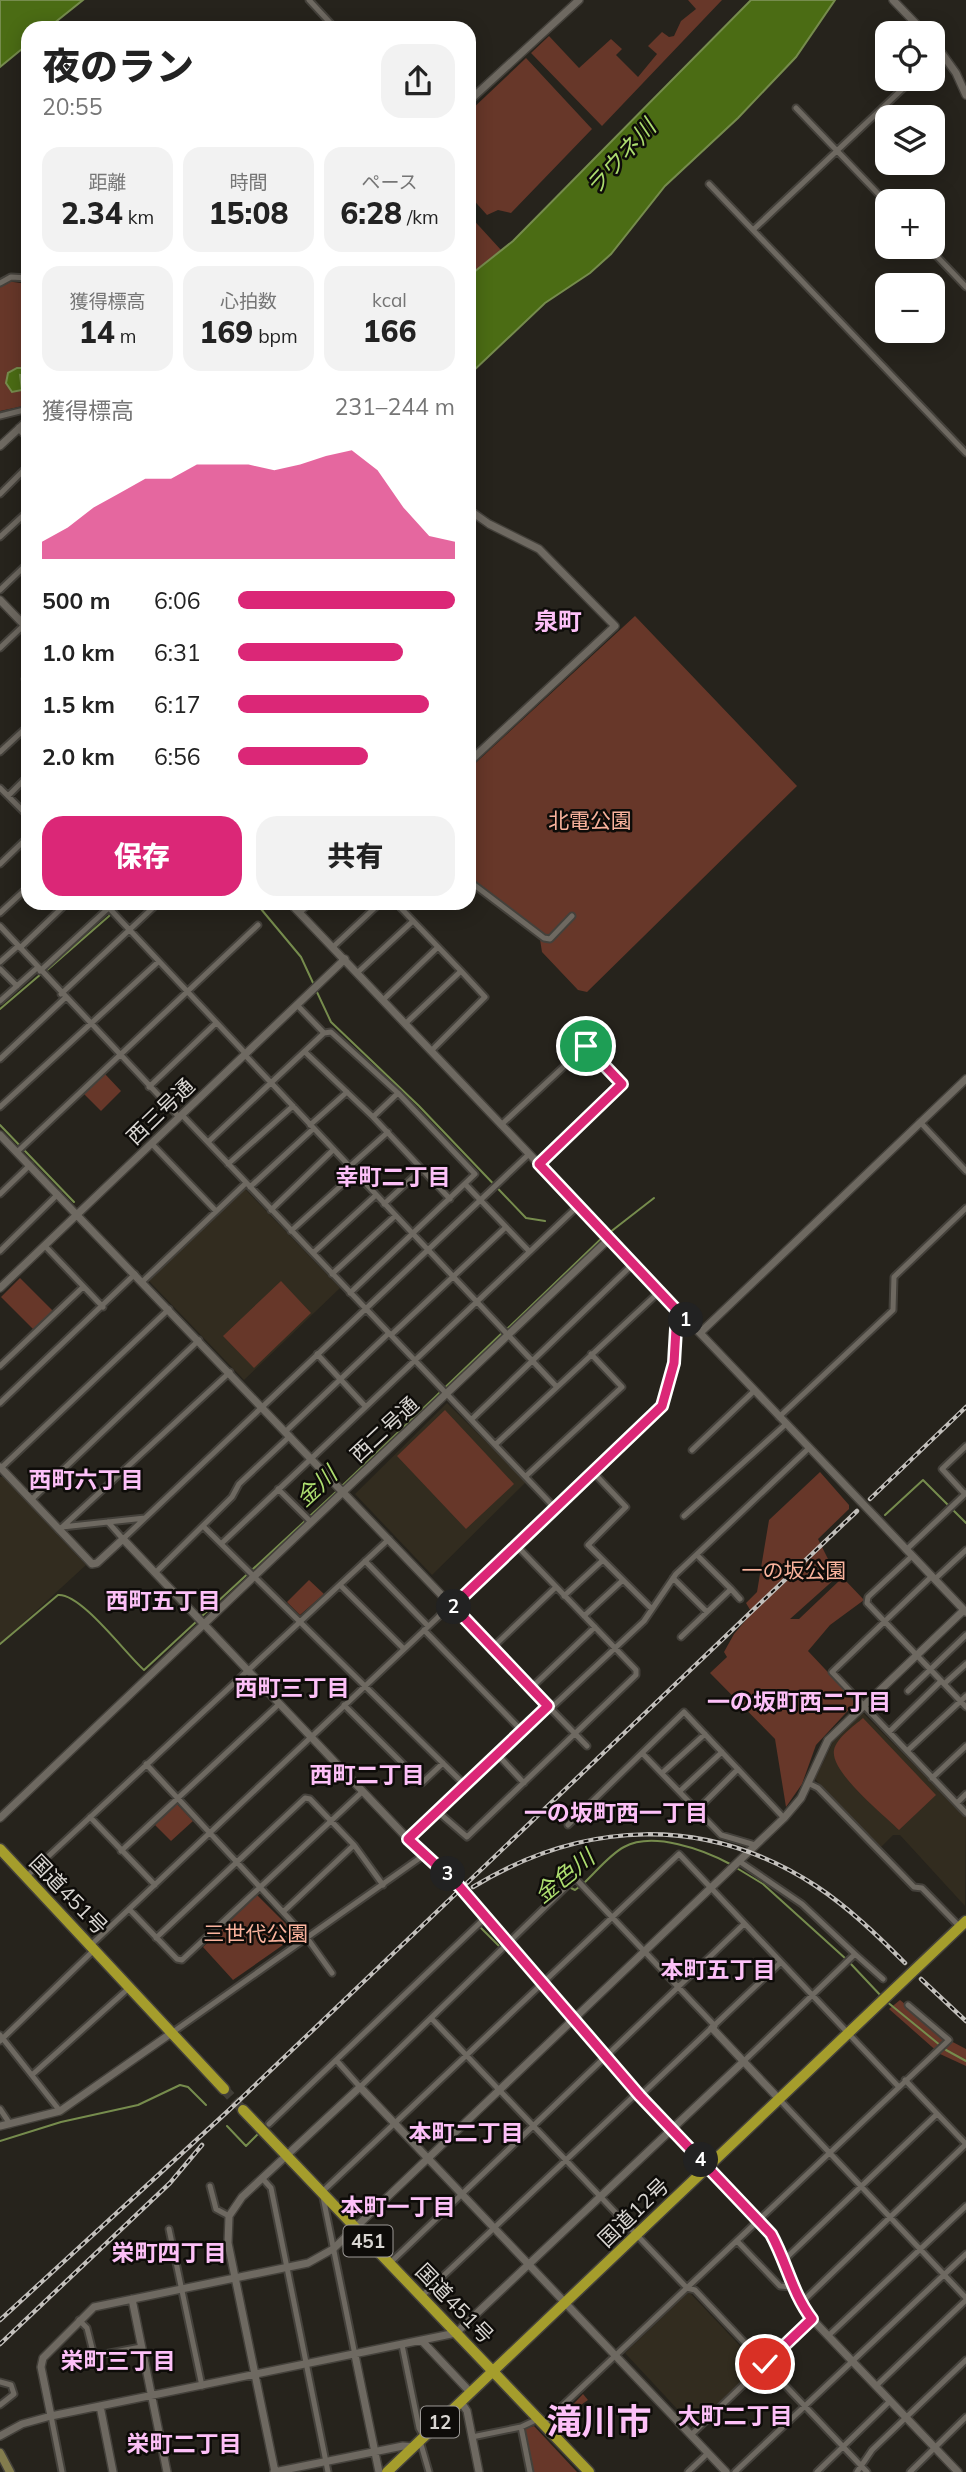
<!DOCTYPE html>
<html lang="ja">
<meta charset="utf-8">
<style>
:root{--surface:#fff;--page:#f2f2f2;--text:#222;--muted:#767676;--accent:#db2777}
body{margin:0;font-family:Mulish,"Noto Sans JP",sans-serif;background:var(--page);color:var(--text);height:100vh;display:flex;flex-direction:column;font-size:26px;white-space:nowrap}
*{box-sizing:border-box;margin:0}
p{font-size:23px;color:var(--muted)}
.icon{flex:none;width:38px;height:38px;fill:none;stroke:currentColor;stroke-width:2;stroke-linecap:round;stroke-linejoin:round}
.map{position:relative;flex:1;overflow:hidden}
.details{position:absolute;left:21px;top:21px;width:455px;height:889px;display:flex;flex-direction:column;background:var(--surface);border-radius:21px;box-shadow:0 4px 18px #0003}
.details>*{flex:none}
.controls{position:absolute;left:875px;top:21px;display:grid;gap:14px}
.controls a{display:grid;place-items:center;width:70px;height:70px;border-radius:14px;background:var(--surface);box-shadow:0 4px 18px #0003;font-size:35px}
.pin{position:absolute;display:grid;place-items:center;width:60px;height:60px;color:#fff;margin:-30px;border:4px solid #fff;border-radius:50%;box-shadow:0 2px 7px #0007}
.km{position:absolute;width:35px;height:35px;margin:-18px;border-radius:50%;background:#222;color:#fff;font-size:19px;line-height:35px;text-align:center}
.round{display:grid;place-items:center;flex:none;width:74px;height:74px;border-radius:21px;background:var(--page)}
.overview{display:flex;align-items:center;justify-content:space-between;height:119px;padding:0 21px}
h1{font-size:38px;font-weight:800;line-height:52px}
.stats{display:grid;grid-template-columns:repeat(3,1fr);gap:10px;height:119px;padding:7px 21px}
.stats div{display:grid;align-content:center;border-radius:18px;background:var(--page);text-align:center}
.stats b{font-size:30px;font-weight:800}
.stats small{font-size:19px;font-weight:400}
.stats p{font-size:19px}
.chart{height:196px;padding:14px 21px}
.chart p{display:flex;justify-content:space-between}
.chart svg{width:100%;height:126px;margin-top:7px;fill:var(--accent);opacity:.7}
.button{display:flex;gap:14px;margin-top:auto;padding:14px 21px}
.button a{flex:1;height:80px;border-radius:21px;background:var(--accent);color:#fff;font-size:28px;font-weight:800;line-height:80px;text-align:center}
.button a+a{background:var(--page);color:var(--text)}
ul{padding:0 21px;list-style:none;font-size:23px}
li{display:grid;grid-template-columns:112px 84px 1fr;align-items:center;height:52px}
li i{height:18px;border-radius:9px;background:var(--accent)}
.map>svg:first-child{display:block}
</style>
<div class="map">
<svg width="966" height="2472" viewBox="0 0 966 2472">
<rect width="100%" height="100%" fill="#26231c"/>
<path fill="#322c1f" d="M245,1189L340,1288L244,1380L149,1281Z
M447,1403L526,1482L432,1575L355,1494Z
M0,1477H4L86,1565L0,1644Z
M863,1713L966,1818L965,1906L900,1835H893L880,1848L815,1779L833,1742Z
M689,2292L759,2366L694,2427L625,2353Z"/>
<path fill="#673729" d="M688,0H722L602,126L531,53L549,36L579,68L611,39L622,49L616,55L638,77L657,54L648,46L662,32L669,37L674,36L681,21L696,9Z
M526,58L592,129L511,213L498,210L487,215L469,195V112Z
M469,215L501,250L469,276Z
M6,281L28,284V405L0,411V287Z
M635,616L797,786L587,992L578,990L542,952L539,933L469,876V769Z
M105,1074L121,1091L101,1111L84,1094Z
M20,1278L54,1312L35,1331L1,1297Z
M281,1281L311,1313L254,1368L223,1336Z
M445,1410L514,1484L466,1529L397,1456Z
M820,1472L849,1505V1509L818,1539L837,1577L790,1619H799L839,1581L845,1580L864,1600L830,1625L808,1651L856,1702L816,1745L802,1784L786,1807L775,1739L710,1673L727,1657L724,1652L734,1634L752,1613L746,1603L757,1592L769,1520Z
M309,1580L324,1594L300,1615L287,1602Z
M863,1718L936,1795L899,1830C883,1814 830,1772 834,1750C837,1737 854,1726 863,1718Z
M177,1804L193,1821L171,1841L155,1825Z
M257,1895L294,1932L293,1938L233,1980L203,1947Z
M900,2000L949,2040L966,2049V2066L940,2054L889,2009Z
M583,2394L588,2400L568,2414V2419L562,2425L556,2422Z
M534,2426L577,2472H531L523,2429Z"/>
<path fill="#4b6c14" stroke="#768c4d" stroke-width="2" d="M0,0H83L48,28H28V44L0,67Z
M751,0H835L796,57L738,118L665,186L611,254L590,273L545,303L469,375V276L513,241Z
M17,368H28V376L20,375L22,390L12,392L6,383L8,373Z"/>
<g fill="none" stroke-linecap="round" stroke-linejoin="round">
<path stroke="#768c4d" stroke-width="2" d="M256,903L301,957L314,985
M46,971L124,903
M316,990L331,1022L419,1106L526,1218L545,1221
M0,1009L41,974
M0,1125L74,1202
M609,1233L654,1198
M507,1329L604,1236
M342,1486L502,1333
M885,1515L923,1480L966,1523
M309,1517L338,1490
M201,1617L305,1521
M0,1644L58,1595C81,1593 125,1653 144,1670L197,1621
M735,1867L763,1884L846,1959
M583,1884C596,1872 609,1855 624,1847C653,1831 704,1850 730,1864
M569,1887L575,1890L579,1887
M480,1927L504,1951L508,1947
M512,1943L528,1927
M850,1963L882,1997
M395,2000L476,1923
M886,2001L946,2050L966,2061
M227,2126L246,2146L258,2134
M0,2141L61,2122L138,2105L180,2085L188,2087L206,2105"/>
<path stroke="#413e37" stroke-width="10" stroke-dasharray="10 5" stroke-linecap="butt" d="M224,2089L243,2110"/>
<g stroke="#44413b" stroke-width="9">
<path id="minor" d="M309,0L335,28
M796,108L887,203
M709,184L966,453
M753,230L913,79
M928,247L966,287
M0,283L11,277L28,278
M0,416L28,409
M0,494L28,466
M0,537L28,511
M0,590L28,563
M0,648L24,625
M28,677L25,679L28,682
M0,752L28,726
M0,788L28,816
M8,796L28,776
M0,864L28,837
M469,881L544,938L550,939L572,916
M396,903L461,971L405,1024
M109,908L246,1054
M0,913L28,887
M0,926L179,1117
M333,947L380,903
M20,948L67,903
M0,962L18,946
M0,969L17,986
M40,971L114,903
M357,973L413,921
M61,994L158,903
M383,1000L438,947
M0,1001L37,968
M297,1005L324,1033L331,1032L398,1093L475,1174L350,1293
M431,1051L485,997L461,971
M305,1052L373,1117L450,1199
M245,1055L556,1386
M0,1059L65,998
M149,1087L216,1023
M0,1107L158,962
M182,1115L555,1508
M373,1117L398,1093
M920,1122L966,1171
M310,1125L347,1092
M501,1125L586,1046L622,1084L539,1164
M208,1142L324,1033
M152,1144L216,1211
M17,1152L258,925
M228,1164L293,1106
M349,1167L388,1132
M466,1185L528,1250
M250,1187L313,1129
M0,1194L30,1165
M384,1204L422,1169
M271,1210L333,1150
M291,1231L355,1173
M45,1246L103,1307
M0,1251L58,1194
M313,1253L376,1195
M332,1274L395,1216
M142,1282L246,1183
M391,1335L506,1227
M317,1354L365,1406
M0,1366L83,1287
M0,1403L135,1274
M779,1417L893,1310L894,1277L966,1208
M472,1419L633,1264
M286,1431L389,1333
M496,1444L659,1292
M692,1450L754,1391
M0,1469L169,1309
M593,1472L626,1507L588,1545L652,1609
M526,1476L622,1387L591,1354
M278,1489L311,1522
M965,1494L942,1469L966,1446
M31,1500L199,1340
M684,1516L786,1424
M108,1522L123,1539L529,1154
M203,1526L465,1785
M62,1527L145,1518
M59,1530L230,1372
M222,1543L578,1206
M906,1550L966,1493
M912,1556L868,1597L867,1603L966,1707
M365,1561L428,1626
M155,1573L232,1497L239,1484L290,1436
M932,1576L832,1672L966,1813
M673,1578L707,1612
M935,1579L966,1550
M340,1585L404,1649
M731,1589L740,1599
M564,1596L603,1560
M453,1606L662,1407L674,1363L676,1329L686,1320
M584,1616L623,1580
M424,1630L522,1731
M681,1637L731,1589L697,1555
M492,1648L556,1587
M944,1684L966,1664
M531,1688L595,1627
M908,1691L966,1635
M344,1705L422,1783L443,1763
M550,1708L587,1746
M551,1708L644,1621L676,1574L809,1448
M889,1732L941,1681
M907,1751L966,1696
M642,1753L721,1835L755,1845
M497,1754L524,1783
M146,1764L307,1938L332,1973
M662,1773L705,1734
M932,1778L966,1746
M808,1783L818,1788L914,1887L922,1888L960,1927
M680,1791L722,1752
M957,1803L966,1794
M697,1810L738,1769
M437,1811L467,1837L636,1675V1670L516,1545
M90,1817L155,1885
M568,1825L684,1712L784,1818
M121,1851L278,1705
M739,1861L802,1904L855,1954L744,2061
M26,1877L389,1539
M129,1909L177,1959L182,1960L362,1792
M283,1912L354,1845
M156,1938L305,1798L310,1799L354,1845L383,1885
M91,1945L452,1604
M855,1954L883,1979
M431,2018L687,2288L695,2290L867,2472
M173,2032L424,1855
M0,2035L60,2111
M0,2041L95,1949
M336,2060L360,2087L575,1878L715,2026
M32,2075L130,1987
M905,2080L966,2144
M640,2096L781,1962
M779,2099L966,2298
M0,2109L10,2124
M269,2124L487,1916
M262,2178L271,2188L328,2472
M210,2186L216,2209L229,2216
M169,2229L202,2386
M737,2241L780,2286L792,2287
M784,2260L937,2114
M390,2263L744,1924
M422,2296L637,2093
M800,2304L966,2144
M79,2320L87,2328L94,2356L141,2347
M828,2336L966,2206
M402,2345L419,2428L424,2437
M355,2355L322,2192L679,1854L898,2086
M0,2382L11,2385L14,2394L0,2405
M876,2386L966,2300
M51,2416L62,2472
M543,2424L949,2040L908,2005
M521,2427L530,2472
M691,2435L812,2319
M472,2437L521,2427L538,2419
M420,2441L429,2472
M688,2472L708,2453
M735,2472L966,2254
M817,2472L890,2401
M857,2472L872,2450L966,2360
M910,2472L966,2417"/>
</g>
<g stroke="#44413b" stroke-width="10">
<path id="tertiary" d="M893,0L925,33
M933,41L956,73L966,95
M469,101L579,0
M19,428L28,438
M0,446L28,420
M469,510L489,524L539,549L615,626L469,762
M0,600L28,629
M290,903L966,1612
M299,912L309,903
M0,1135L548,1706L408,1839
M0,1288L345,959
M700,1333L966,1079
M0,1467L92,1564L97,1563L123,1539L408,1839L459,1886L637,2093L771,2234C787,2263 792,2293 812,2319L958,2472
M0,1818L609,1239
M712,2028L779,2099
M0,2126L60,2111L173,2032
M132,2299L167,2472
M422,2341L471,2393
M355,2355L379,2472
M461,2402L467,2411L479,2472
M100,2406L113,2472
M51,2416L41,2367L43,2358L94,2307L308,2263L333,2249L784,1818L801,1798L828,1740L964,1610
M0,2436L22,2424L51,2416L456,2333L744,2061
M274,2472L403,2446L414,2447
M275,2472L228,2243L229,2216L242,2197L360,2087L726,2472"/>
</g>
<g stroke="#44413b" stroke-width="11">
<path id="secondary" d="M0,2453L10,2472"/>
</g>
<g stroke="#44413b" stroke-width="13">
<path id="trunk" d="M0,1849L224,2089
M243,2110L589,2472
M387,2472L966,1921"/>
</g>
<use href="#minor" stroke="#6e6961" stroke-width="5"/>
<use href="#tertiary" stroke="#6e6961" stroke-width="7"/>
<use href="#secondary" stroke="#837c4d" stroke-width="8"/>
<use href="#trunk" stroke="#a59d2c" stroke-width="10"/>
<g stroke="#c2bfbb" stroke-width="4.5">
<path id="rail" d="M870,1499L966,1407
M473,1887C583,1820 706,1814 816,1886C848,1907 878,1936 905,1963
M921,1979L966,2021
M0,2320L228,2111L857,1511
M0,2344L170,2183L202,2145"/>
</g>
<use href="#rail" stroke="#0e0c09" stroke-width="2" stroke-dasharray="5" stroke-linecap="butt"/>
</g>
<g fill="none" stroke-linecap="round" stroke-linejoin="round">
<g stroke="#fff" stroke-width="14">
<path id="route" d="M586,1046L622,1084L539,1164L686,1320L676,1329L674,1363L662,1406L453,1606L548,1706L408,1839L459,1886L640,2096L771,2234C787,2263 792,2293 812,2319L765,2364"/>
</g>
<use href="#route" stroke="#db2777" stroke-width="9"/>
</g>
<g text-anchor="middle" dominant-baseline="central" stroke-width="5" stroke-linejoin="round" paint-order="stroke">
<g fill="#0e0c09" stroke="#9c9996" stroke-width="2">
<rect x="343.5" y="2225.5" width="49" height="31" rx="5"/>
<rect x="421" y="2406.5" width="38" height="31" rx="5"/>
</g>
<g font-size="19" font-weight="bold" fill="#d9d6d2">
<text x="368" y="2241">451</text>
<text x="440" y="2422">12</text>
</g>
<g font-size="21" fill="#fab39d" stroke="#0e0c09">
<text x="590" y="820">北電公園</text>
<text x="794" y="1570">一の坂公園</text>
<text x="256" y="1933">三世代公園</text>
</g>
<g font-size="21" fill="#d9d6d2" stroke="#0e0c09">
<text transform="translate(160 1111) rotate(-44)">西三号通</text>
<text transform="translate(384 1429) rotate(-43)">西二号通</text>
<text transform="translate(69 1894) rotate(46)">国道451号</text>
<text transform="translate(633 2212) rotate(-44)">国道12号</text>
<text transform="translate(455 2303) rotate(46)">国道451号</text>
</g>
<g font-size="23" font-style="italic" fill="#addd6f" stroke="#0e0c09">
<text transform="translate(620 157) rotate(-48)">ラウネ川</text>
<text transform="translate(316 1486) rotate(-43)">金川</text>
<text transform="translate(564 1876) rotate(-39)">金色川</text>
</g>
<g font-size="23" font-weight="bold" fill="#fdc0f8" stroke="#0e0c09">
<text x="393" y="1176">幸町二丁目</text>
<text x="86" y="1479">西町六丁目</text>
<text x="163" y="1600">西町五丁目</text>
<text x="292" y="1687">西町三丁目</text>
<text x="799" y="1701">一の坂町西二丁目</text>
<text x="367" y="1774">西町二丁目</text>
<text x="616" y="1812">一の坂町西一丁目</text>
<text x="718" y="1969">本町五丁目</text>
<text x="466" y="2132">本町二丁目</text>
<text x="398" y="2206">本町一丁目</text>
<text x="169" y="2252">栄町四丁目</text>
<text x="118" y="2360">栄町三丁目</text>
<text x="735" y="2415">大町二丁目</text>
<text x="184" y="2443">栄町二丁目</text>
</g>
<g font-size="24" font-weight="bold" fill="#fdc0f8" stroke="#0e0c09">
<text x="558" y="621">泉町</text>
</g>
<g font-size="35" font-weight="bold" fill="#fdc0f8" stroke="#0e0c09">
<text x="599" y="2421">滝川市</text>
</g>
</g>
</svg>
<div class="controls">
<a><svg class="icon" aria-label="locate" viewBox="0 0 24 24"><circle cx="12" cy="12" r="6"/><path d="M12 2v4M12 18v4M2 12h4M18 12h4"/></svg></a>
<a><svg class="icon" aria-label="layers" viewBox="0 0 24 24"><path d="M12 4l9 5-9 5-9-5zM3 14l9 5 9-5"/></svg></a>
<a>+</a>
<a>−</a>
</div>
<div class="pin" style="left:586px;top:1046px;background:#1e9e55"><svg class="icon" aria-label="arrive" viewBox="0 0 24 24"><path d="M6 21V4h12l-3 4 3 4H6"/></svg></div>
<div class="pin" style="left:765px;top:2364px;background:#d93025"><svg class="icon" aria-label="check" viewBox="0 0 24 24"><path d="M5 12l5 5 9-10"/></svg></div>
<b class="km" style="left:686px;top:1320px">1</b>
<b class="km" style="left:454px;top:1607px">2</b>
<b class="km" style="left:448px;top:1874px">3</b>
<b class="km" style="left:701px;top:2160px">4</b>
<section class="details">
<div class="overview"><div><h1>夜のラン</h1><p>20:55</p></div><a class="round"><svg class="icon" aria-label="share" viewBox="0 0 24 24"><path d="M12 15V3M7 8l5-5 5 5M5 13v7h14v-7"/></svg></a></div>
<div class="stats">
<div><p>距離</p><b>2.34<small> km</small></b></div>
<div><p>時間</p><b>15:08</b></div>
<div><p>ペース</p><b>6:28<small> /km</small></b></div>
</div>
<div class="stats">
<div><p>獲得標高</p><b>14<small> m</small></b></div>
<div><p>心拍数</p><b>169<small> bpm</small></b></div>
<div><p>kcal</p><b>166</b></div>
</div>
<div class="chart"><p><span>獲得標高</span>231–244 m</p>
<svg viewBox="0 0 160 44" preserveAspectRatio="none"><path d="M0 44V38L10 33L20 26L30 21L40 16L50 16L60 11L70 11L80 11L90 13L100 11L110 8L120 6L130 13L140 26L150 36L160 38V44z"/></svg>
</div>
<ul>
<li><b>500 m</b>6:06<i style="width:100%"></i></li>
<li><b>1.0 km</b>6:31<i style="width:76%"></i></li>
<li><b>1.5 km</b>6:17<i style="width:88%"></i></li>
<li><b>2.0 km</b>6:56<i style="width:60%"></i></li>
</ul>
<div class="button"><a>保存</a><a>共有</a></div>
</section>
</div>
